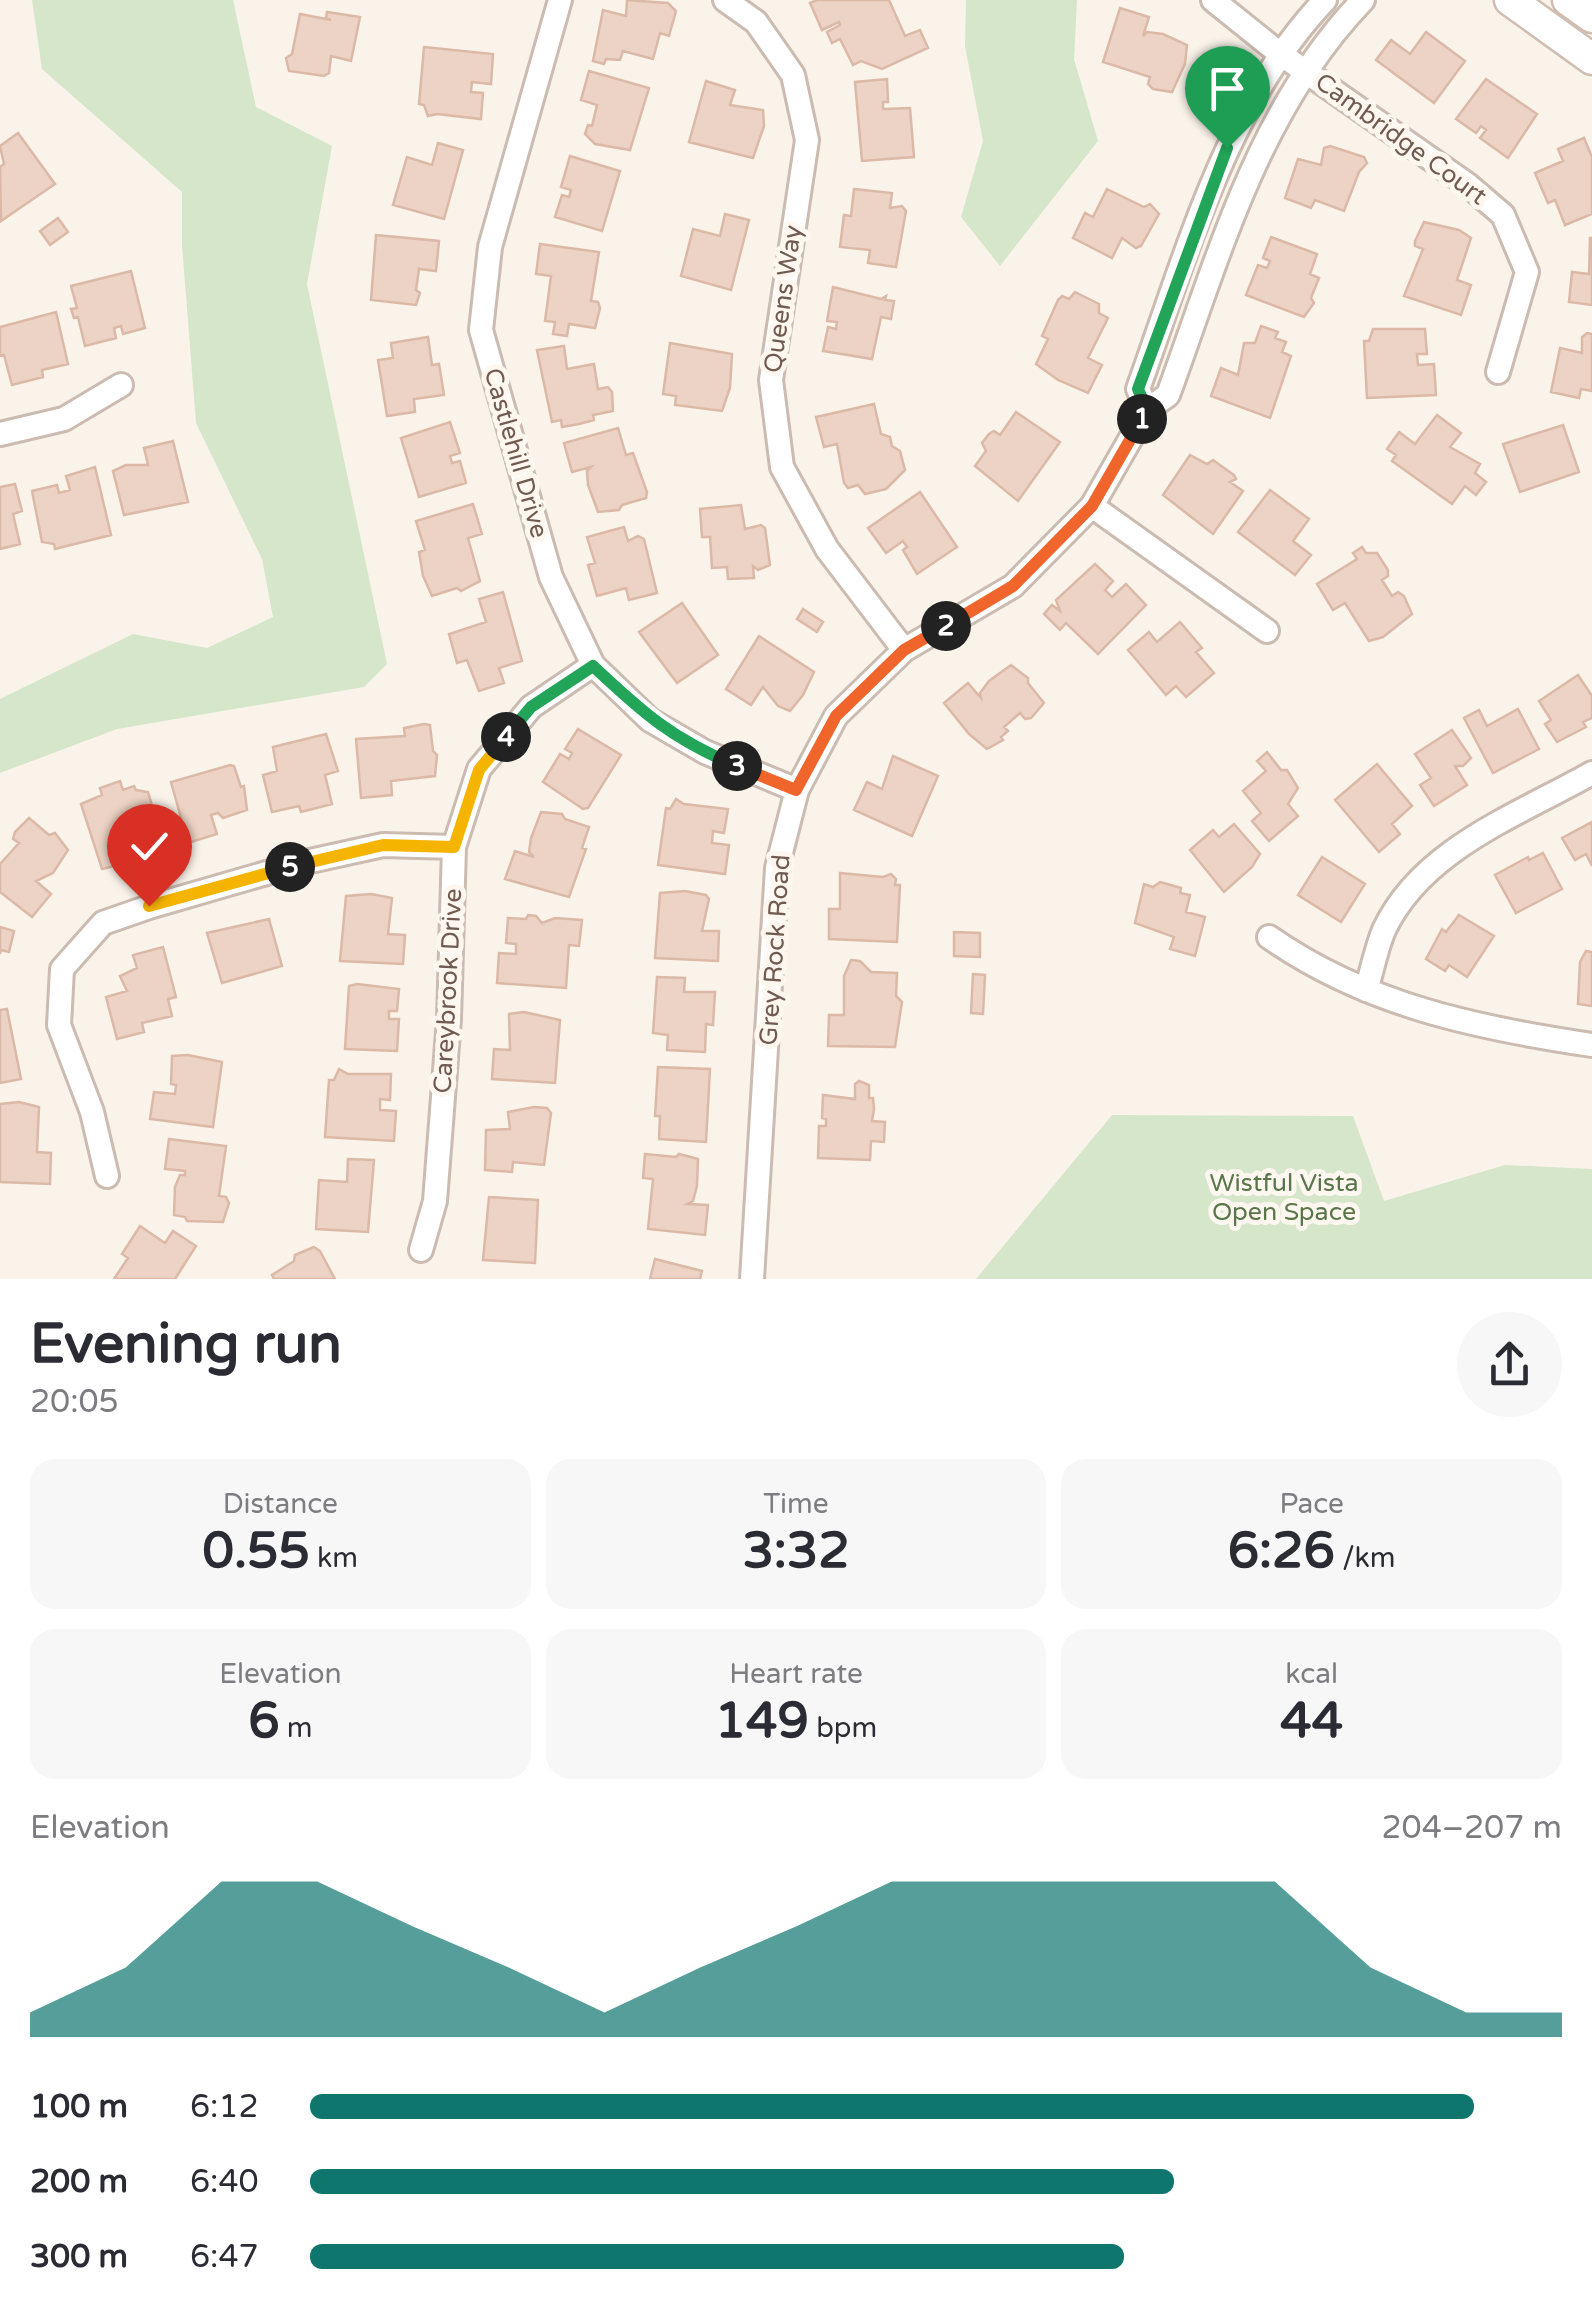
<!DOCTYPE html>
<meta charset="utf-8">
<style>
:root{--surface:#fff;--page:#f7f7f7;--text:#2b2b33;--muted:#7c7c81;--accent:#0f766e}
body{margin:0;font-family:"Varela Round",sans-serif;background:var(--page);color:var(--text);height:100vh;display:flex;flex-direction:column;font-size:38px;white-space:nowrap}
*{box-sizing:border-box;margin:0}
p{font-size:32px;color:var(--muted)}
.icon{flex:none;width:55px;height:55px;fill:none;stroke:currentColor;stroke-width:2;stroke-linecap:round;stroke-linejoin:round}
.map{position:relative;height:1279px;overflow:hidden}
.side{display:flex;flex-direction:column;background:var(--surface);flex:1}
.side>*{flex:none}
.pin{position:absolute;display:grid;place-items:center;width:85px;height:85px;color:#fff;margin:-102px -42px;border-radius:50% 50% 50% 0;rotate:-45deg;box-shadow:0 0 10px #0007}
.pin .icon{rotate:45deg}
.km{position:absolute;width:50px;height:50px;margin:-25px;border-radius:50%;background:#222;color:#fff;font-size:28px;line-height:50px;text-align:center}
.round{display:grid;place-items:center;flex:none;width:105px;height:105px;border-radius:52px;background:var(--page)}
.head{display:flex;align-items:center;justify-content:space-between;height:170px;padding:0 30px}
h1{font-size:55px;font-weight:700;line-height:75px}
.figures{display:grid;grid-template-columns:repeat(3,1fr);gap:15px;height:170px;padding:10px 30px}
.figures div{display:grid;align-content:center;border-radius:25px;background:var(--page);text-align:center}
.figures b{font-size:50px;font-weight:700}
.figures small{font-size:28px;font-weight:400}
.figures p{font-size:28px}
.chart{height:280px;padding:20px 30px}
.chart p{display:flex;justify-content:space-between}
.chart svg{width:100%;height:180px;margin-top:10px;fill:var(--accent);opacity:.7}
ul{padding:0 30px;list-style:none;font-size:32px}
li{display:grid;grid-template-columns:160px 120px 1fr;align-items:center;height:75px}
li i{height:25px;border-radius:12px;background:var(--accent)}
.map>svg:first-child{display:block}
</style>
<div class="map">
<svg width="1592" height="1279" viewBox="0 0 1592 1279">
<rect width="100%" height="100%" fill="#faf3ea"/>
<path fill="#d6e6ca" d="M32,0H233L256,107L332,146L307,284L387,664L364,687L117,729L0,773V699L133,634L207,648L273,617L262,559L196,423L182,245V192L42,69Z
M966,0H1077L1074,59L1098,141L1000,266L961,217L983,141L965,46Z
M1112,1115L1353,1116L1384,1201L1505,1165L1592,1169V1279H976Z"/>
<path fill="#ecd3c5" stroke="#dcb9a7" stroke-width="2.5" d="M627,0L668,3L676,11L669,36L660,33L653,59L623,51L620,60L606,59L604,64L593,61L603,10L626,16Z
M817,0H889L905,36L920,30L928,48L882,69L861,61L853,65L840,39L832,43L827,32L840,25L839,22L822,30L810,3Z
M1120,8L1149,17L1143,36L1147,32L1163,34L1187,45L1185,64L1172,92L1153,89L1148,84L1150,77L1103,62Z
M327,12L360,17L351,61L331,56L329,73L324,76L289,71L286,58L292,54L300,14L331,20L326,18Z
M1426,32L1465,61L1434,103L1376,60L1391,40L1410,54Z
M424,47L493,54L491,84L472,82L471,92L483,93L481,119L437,114L428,116L424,105L419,104Z
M589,71L649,88L630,150L595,144L585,134L588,125L592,126L597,105L581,100Z
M887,79L888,102H883V109L910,108L914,157L862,161L855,82Z
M1486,79L1537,114L1508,158L1480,138L1486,130L1481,126L1476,133L1456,119Z
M706,81L735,90L730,105L763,110L764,126L753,158L689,142Z
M18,133L55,184L1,221L0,167L4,164L0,146Z
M1584,138L1592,157V214L1565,225L1555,200L1548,203L1535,173L1563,161L1558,149Z
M438,143L463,150L444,219L393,205L407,157L432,165Z
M1330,146L1364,157L1367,163L1359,172L1344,211L1315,200L1311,208L1285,198L1298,159L1321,165L1324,148Z
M570,156L620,171L602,231L555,217L562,195L569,197L571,190L561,187Z
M854,189L892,193L890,208L902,206L906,211L896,267L868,263L870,250L840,247L844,215L851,216Z
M1107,189L1144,207L1150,204L1159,214L1141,246L1136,248L1122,238L1112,258L1073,238L1085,213L1093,217Z
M725,214L749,220L731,290L681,276L693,229L720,236Z
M58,218L68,232L50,245L40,231Z
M1424,222L1459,230L1471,238L1457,280L1471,285L1461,315L1404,296L1423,249L1415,246V241Z
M376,235L439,241L436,271L419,269L416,290L420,293L416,305L371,300Z
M1271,237L1317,254L1310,274L1319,278L1311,298L1314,303L1304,317L1246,295L1258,265L1267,268L1270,261L1263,258Z
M1590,238H1592V305L1569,302L1572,272L1589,274Z
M540,244L599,252L591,301L598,302L600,308L595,328L569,324L567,336L553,334L555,322L545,321L551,276L536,274Z
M131,271L145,328L123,334L121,326L114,328L116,338L85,346L78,317L74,318L71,309L77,308L71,286Z
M833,287L881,299L886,296L885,300L894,301L891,319L881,317L872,359L823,351L828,327L836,329L837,322L827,321Z
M1075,292L1099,304V313L1108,318L1088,358L1102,365L1088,393L1058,380L1036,364L1048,339L1042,336L1058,300L1062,296L1069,299Z
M56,312L68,364L42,370L43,377L12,385L4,355L0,356V327Z
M1261,326L1278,332L1275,338L1286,342L1282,352L1291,356L1270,418L1211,396L1221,368L1238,375L1244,343H1255Z
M1373,329H1425L1427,354H1417L1418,365L1434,364L1436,395L1367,398L1364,341H1369Z
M1587,333L1592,334V391L1581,389L1579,398L1551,392L1560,348L1582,353V337Z
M428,337L432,365L439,364L444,395L414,399L415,412L387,416L378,360L393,358L391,343Z
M670,343L732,354L730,388L722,411L675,405L676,396L663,394Z
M564,346L567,369L594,364L598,389L608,387L612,392L613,411L593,415L594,420L579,424L562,427L561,420L552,422L537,350Z
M874,404L881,434L890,437L892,446L900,451L905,470L886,489L865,494L858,485L848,488L844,483L837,444L824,447L816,417Z
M1016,412L1060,442L1018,501L975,466L986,451L982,443L989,434L994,431L1000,435Z
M1437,415L1461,433L1450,447L1480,464L1475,473L1486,482L1476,495L1465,486L1452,504L1392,461L1396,455L1387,449L1399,432L1415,444Z
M450,422L460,453L450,456L452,463L460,461L466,483L419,497L401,438Z
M1563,425L1579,472L1520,492L1503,444Z
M618,428L626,455L633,453L647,492L646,498L622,505L619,510L598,512L588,485L587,471L591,467L572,472L564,443Z
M173,441L188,502L124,515L113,471L126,465H148L144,448Z
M1190,455L1207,464L1213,460L1234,475L1236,479L1230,482L1243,491L1213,534L1163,495Z
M95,467L111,535L55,549L54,544L42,542L32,491L57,485L59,493L70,490L66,476Z
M15,484L22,511L13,514L20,544L0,549V487Z
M1270,490L1309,519L1293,541L1311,555L1295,575L1238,532Z
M920,492L957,547L917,574L903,550L907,547L903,541L886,553L868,528Z
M473,504L482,534L468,538L480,581L461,591L457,588L432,596L423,576L419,552L425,550L416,521Z
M741,505L745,529L761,525L765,528L770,565L758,570L753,566L754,578L728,579L727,567L712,568L710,537H702L700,509Z
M624,527L628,541L638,536L644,539L657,593L629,600L626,588L597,596L588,565L595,563L587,537Z
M1362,547L1366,553H1377L1388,570V576L1382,580L1392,596L1398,592L1404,596L1412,614L1383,637L1369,641L1345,603L1333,610L1317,584L1357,559L1353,553Z
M1095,564L1113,581L1105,590L1112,597L1126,584L1146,605L1098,654L1066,623L1060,630L1044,614L1052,605L1060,611L1056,600Z
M503,592L522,661L499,668L504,683L479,691L467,660L457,663L449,634L486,622L479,599Z
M682,603L718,655L677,683L639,632Z
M803,609L823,622L817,632L797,619Z
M1180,622L1202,648L1196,652L1214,673L1186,697L1176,686L1166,695L1128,650L1149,632L1157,642Z
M759,636L814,672L803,695L790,711L778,706L763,687L751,705L726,689Z
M1011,665L1028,678V683L1044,703L1031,718L1025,719L1020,713L1004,727L1008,731L1001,737L1003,740L987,749L969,734L944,703L968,683L981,698L980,693L989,681Z
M1578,675L1592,696V718L1583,722L1586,727L1557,742L1545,724L1551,720L1539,701Z
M1518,709L1539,749L1493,773L1464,718L1479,710L1487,726Z
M424,724L430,725L433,751L437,755L435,776L391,781L392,795L361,798L356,739L405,736L404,728Z
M578,729L621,755L588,808L583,809L543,782L560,754L569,759L572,753L565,749Z
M1452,730L1471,758L1463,766H1455L1467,785L1434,806L1420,785L1431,778L1415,754Z
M326,734L338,771L325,775L332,804L301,812L299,806L272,812L263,775L277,771L273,747Z
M1267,752L1281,770H1287L1298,788L1288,804L1298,816L1269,841L1252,821L1261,813L1243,791L1266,771L1257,761Z
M893,756L938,776L912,836L854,810L867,782L882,789Z
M1377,764L1412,806L1392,824L1400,834L1379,852L1335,800Z
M230,765L234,766L241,787L244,786L247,810L223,818L218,813L211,815L217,834L188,843L171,782Z
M120,781L123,790L134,786L136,790L148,792L163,842L139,850L136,840L125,843L131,862L102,869L81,804L102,795L100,788Z
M676,799L684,804L728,809L724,833L713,831L712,843L729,845L725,874L658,865L666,808L670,809Z
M541,812L562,814L565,819L589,827L582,848L586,849L569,897L505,879L515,851L534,857L529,852L531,838Z
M29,818L49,835L55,833L68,850L53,873L36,881L51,894L32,917L0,892V864L19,843L13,839L15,832Z
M1592,822V866L1586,854L1575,860L1562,838Z
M1234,824L1260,854L1252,867L1224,892L1190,850L1213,830L1219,837Z
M1543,853L1562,889L1516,913L1495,875L1528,857L1529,860Z
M1322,857L1365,884L1341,922L1298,895Z
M840,873L883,877L891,874L896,879L895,885H900L897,942L829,939V909H840Z
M1160,882L1181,888L1180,893L1190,895L1186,912L1205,917L1195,956L1170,949L1174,937L1135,923L1144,884L1153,887Z
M685,891L706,895L709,899L702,931H719L718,961L655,958L660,893Z
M371,894L392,898L388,934L405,935L403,964L340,961L346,896Z
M528,915L536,916L542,923L555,918L582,920L579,946L569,945L566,988L497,983L499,953L516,954V944L506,943L508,918L526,919Z
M1459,915L1494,936L1467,977L1449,965L1445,971L1426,959L1442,929L1446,932Z
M269,919L282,966L222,983L207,933Z
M0,927L14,931L9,952L1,950L0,954Z
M954,932L980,933V957L954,956Z
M163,947L176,997L168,999L172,1016L142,1023L144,1032L117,1039L106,997L127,991L120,976L137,968L133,955Z
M1586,951L1592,952V1006L1578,1004L1580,962Z
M851,960L860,961L871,972L897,973L896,996L902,1002L895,1047L828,1046L829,1015H844V976Z
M973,974L985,975L983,1014L971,1013Z
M657,977L685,978L684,992H715L713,1025L706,1024L705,1052L667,1050L668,1035L653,1033Z
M357,984L399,989L397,1011H389V1019H399L397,1051L345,1049L349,986Z
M7,1009L21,1079L0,1083V1010Z
M524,1012L560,1020L555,1083L492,1079L494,1049L510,1050L509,1014Z
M188,1055L222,1062L213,1127L150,1119L154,1092L175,1094L176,1085L171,1084L172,1056Z
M658,1067L710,1069L706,1142L659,1139L660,1116H655Z
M339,1069L348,1074H391L390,1100L380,1099V1110L396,1111L394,1141L325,1137L329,1080H334Z
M859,1081L869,1085V1098H873L874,1109L872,1121L885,1122L884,1142L871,1141L870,1160L818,1158L819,1126H826V1119L822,1118L823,1095L855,1099V1084Z
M19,1102L39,1107L37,1152L51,1153L50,1184L0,1182V1104Z
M534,1107L547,1108L551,1113L544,1165L513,1162L512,1172L485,1170L486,1130L510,1129L508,1112Z
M169,1139L226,1146L219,1196L226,1197L229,1203L223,1222L187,1221L185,1217L174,1215L175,1187L180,1175H185V1171L165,1169Z
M645,1154L676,1157L679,1154L698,1159L697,1186L693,1201L687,1204L708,1205L705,1235L648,1229L653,1179L643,1178Z
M348,1159L374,1160L368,1232L316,1229L319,1180L347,1182Z
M489,1197L538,1200L535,1263L483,1260Z
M140,1226L165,1243L173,1231L196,1246L175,1279H114L128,1258L122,1254Z
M314,1247L320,1251L335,1279H274L272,1275L294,1261L295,1255Z
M655,1259L702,1271L700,1279H650Z"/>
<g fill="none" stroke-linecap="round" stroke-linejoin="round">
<g stroke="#cbbbb1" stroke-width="28">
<path id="street" d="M560,0L490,247L481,330L551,577L593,665L650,720L705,752L797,790
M725,0L756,22L793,75L807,140L771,380L782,467L827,549L904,650
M1213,0L1279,53L1468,185L1503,215L1527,272L1498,372
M1147,410L1138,389C1186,256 1226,104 1325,0
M0,434L64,419L121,385
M1092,506L1267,631
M1269,937C1366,1005 1477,1028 1592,1045
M1366,990C1372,971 1376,949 1384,930C1422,849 1518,815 1592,773
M107,1176L92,1112L59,1025L62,969L103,923L149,907L301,863L383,845L454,847
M421,1250L435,1201L449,1019L454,847L479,769L531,707L593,665
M752,1279L777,868L797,790L836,716L904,650L1013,586L1092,506L1147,410L1168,395C1219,256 1258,109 1363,0"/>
</g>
<g stroke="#cfbdb2" stroke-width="35">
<path id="secondary" d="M1510,0L1592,59
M1568,0L1592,17"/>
</g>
<use href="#street" stroke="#fff" stroke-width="22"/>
<use href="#secondary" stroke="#fff" stroke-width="30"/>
</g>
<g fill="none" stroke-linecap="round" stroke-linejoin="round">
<g stroke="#fff" stroke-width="20">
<path id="split-1" d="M1142,419L1147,410L1138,389L1227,148"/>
</g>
<g stroke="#fff" stroke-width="20">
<path id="split-2" d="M946,626L1013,586L1092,506L1142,419"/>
</g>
<g stroke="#fff" stroke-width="20">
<path id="split-3" d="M737,766L796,790L836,716L904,650L946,626"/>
</g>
<g stroke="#fff" stroke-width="20">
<path id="split-4" d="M506,737L531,707L593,666C643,713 672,739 737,766"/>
</g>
<g stroke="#fff" stroke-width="20">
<path id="split-5" d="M290,867L383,845L454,847L479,770L506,737"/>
</g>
<g stroke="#fff" stroke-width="20">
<path id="split-6" d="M149,906L290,867"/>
</g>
<use href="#split-1" stroke="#22a559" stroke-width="12"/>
<use href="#split-2" stroke="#f0652b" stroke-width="12"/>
<use href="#split-3" stroke="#f0652b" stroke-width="12"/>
<use href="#split-4" stroke="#22a559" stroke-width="12"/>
<use href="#split-5" stroke="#f5b400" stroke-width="12"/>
<use href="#split-6" stroke="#f5b400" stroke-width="12"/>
</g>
<g text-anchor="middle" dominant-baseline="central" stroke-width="10" stroke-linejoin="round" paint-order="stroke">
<g font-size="25" fill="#715b50" stroke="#fdf7f0">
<text transform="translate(1401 139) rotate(36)">Cambridge Court</text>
<text transform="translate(783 299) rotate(-82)">Queens Way</text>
<text transform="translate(516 453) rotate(74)">Castlehill Drive</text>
<text transform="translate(775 950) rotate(-86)">Grey Rock Road</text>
<text transform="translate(448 991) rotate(-87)">Careybrook Drive</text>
</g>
<g font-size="25" fill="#58764a" stroke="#fdf7f0">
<text x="1284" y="1183">Wistful Vista<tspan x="1284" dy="29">Open Space</tspan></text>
</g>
</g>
</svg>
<div class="pin" style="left:1227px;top:148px;background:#1e9e55"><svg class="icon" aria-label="arrive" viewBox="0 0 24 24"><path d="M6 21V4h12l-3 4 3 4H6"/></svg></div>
<div class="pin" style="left:149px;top:906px;background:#d93025"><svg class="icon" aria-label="check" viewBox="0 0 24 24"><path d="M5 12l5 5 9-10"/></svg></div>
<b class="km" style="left:1142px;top:419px">1</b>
<b class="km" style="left:946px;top:626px">2</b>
<b class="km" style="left:737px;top:766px">3</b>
<b class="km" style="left:506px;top:737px">4</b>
<b class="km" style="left:290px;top:867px">5</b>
</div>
<section class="side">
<div class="head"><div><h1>Evening run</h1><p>20:05</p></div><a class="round"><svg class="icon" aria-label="share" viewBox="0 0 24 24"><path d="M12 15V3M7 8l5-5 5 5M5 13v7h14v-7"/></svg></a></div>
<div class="figures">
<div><p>Distance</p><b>0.55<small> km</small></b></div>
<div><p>Time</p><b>3:32</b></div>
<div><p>Pace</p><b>6:26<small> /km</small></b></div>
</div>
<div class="figures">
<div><p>Elevation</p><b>6<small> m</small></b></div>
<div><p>Heart rate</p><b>149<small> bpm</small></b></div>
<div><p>kcal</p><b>44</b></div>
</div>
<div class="chart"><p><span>Elevation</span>204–207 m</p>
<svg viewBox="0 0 160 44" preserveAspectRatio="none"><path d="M0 44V38L10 27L20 6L30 6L40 17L50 27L60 38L70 27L80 17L90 6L100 6L110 6L120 6L130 6L140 27L150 38L160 38V44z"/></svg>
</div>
<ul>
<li><b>100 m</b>6:12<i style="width:93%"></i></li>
<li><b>200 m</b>6:40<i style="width:69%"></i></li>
<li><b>300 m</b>6:47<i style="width:65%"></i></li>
</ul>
</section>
